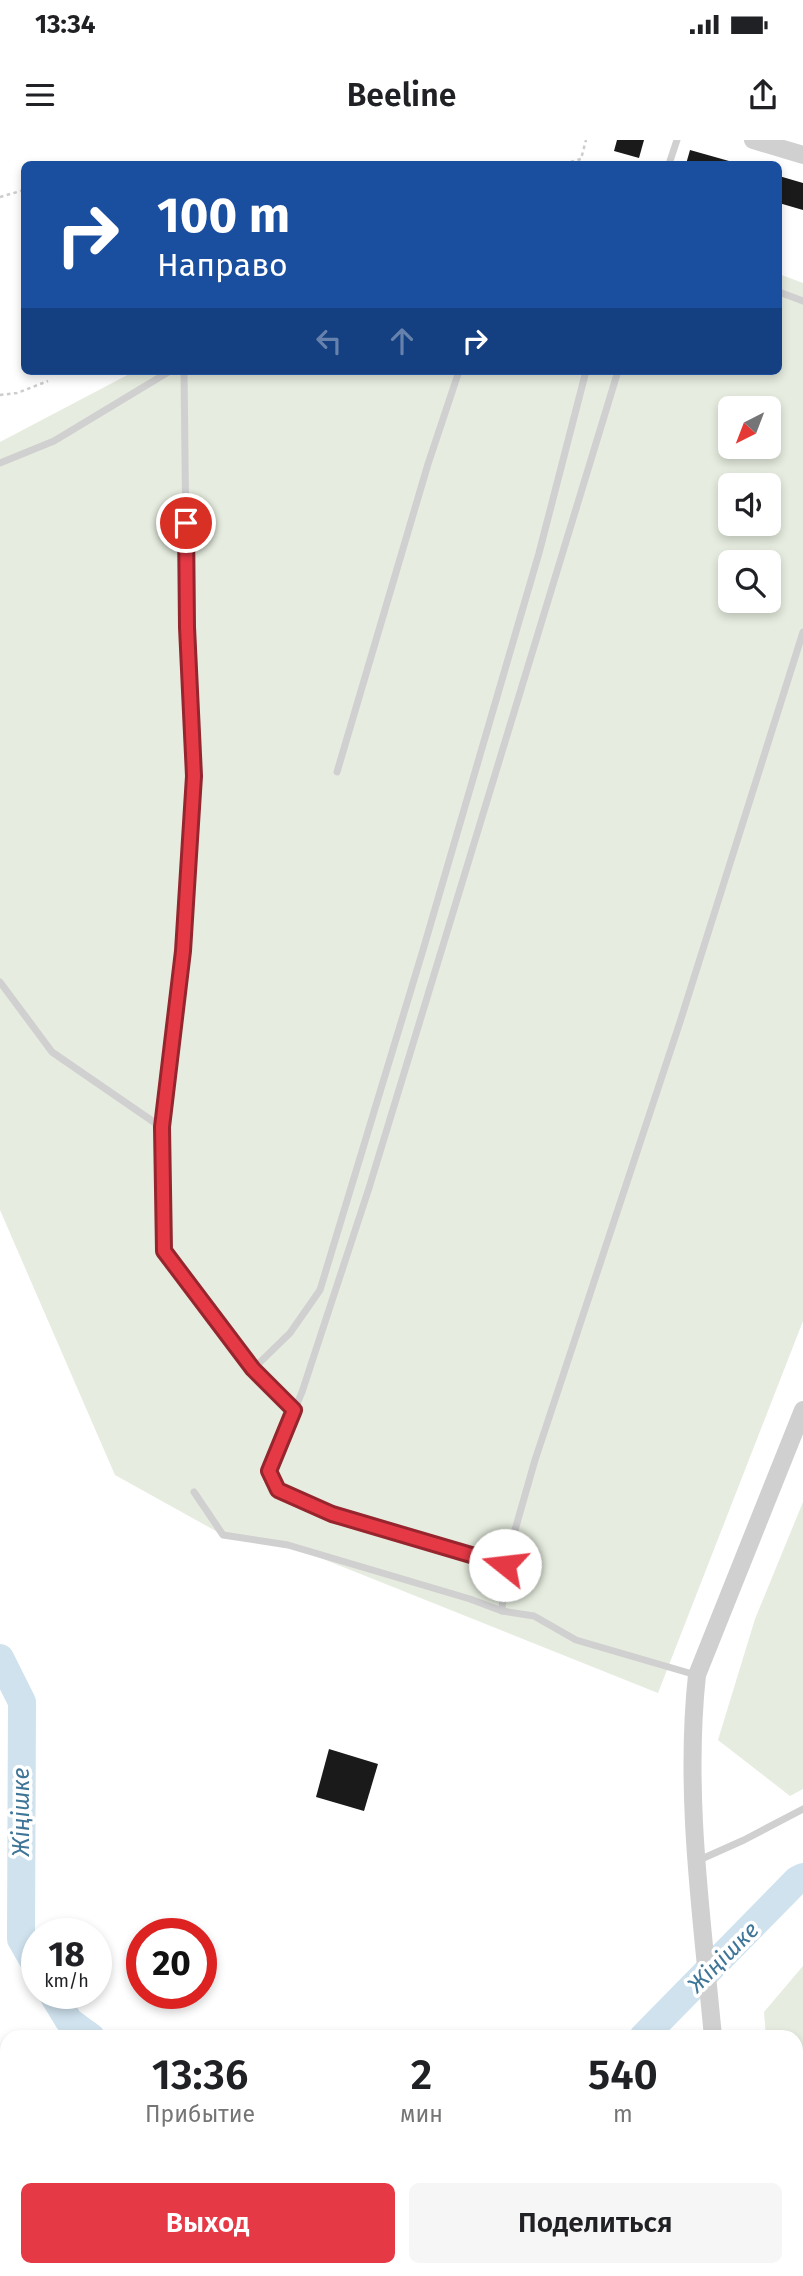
<!DOCTYPE html>
<html lang="ru">
<head>
<meta charset="utf-8">
<style>
	body { margin:0; font-family:"Fira Sans",sans-serif; background:#f6f6f6; color:#202124; height:100vh; display:flex; flex-direction:column; font-size:26px; white-space:nowrap }
	* { box-sizing:border-box; margin:0 }
	p { font-size:23px; color:#757577 }
	.icon { flex:none; width:38px; height:38px; fill:none; stroke:currentColor; stroke-width:2; stroke-linecap:round; stroke-linejoin:round }
	.map { position:relative; flex:1; overflow:hidden }
	.side { position:absolute; left:0px; top:1890px; width:803px; height:247px; display:flex; flex-direction:column; background:#fff; border-radius:21px 21px 0 0; box-shadow:0 4px 10px #0003 }
	.side>* { flex:none }
	.top-card { position:absolute; left:21px; top:21px; width:761px; height:214px; border-radius:10px; box-shadow:0 4px 10px #0003; background:#1a4fa0; color:#fff; overflow:hidden }
	.needle { width:46px; rotate:222deg }
	.buttons { position:absolute; left:718px; top:256px; display:grid; gap:14px }
	.buttons a { display:grid; place-items:center; width:63px; height:63px; border-radius:10px; background:#fff; box-shadow:0 4px 10px #0003; font-size:35px }
	.speed { position:absolute; left:21px; top:1778px; display:flex; gap:14px; font-size:35px; font-weight:700; text-align:center }
	.speed>* { display:grid; place-content:center; width:91px; height:91px; border-radius:50%; background:#fff; box-shadow:0 4px 10px #0003; line-height:1 }
	.speed small { font-size:18px; font-weight:400 }
	.speed .limit { border:10px solid #d22; background:#fff; color:#111 }
	.pin { position:absolute; display:grid; place-items:center; width:60px; height:60px; color:#fff; margin:-30px; border:4px solid #fff; border-radius:50%; box-shadow:0 2px 7px #0007 }
	.me { position:absolute; width:77px; margin:-38px; rotate:286deg; stroke-linejoin:round; filter:drop-shadow(0 0 5px #0008) }
	.turn { display:flex; align-items:center; gap:24px; height:147px; padding:0 21px; font-size:32px }
	.turn .icon { width:91px; height:91px; stroke-width:2.5 }
	.turn b { display:block; font-size:49px; line-height:60px }
	.lanes { display:flex; align-items:center; height:66px; padding:0 21px; background:#0003; justify-content:center; gap:35px; direction:ltr }
	.lanes .off { opacity:.35 }
	.eta { display:flex; justify-content:space-evenly; align-items:center; height:119px; text-align:center }
	.eta b { font-size:42px; font-weight:600; line-height:49px }
	.action { display:flex; gap:14px; margin-top:auto; padding:14px 21px }
	.action a { flex:1; height:80px; border-radius:10px; background:#e63946; color:#fff; font-size:28px; font-weight:600; line-height:80px; text-align:center }
	.action a+a { background:#f6f6f6; color:#202124 }
	.status { display:flex; justify-content:space-between; align-items:center; height:49px; padding:0 35px; background:#fff; direction:ltr }
	.status svg { height:19px; fill:currentColor }
	header { display:flex; justify-content:space-between; align-items:center; height:91px; padding:0 21px; background:#fff; font-size:32px; font-weight:600 }
	.map>svg:first-child { display:block }
	.green { fill:#e6ecdf; fill-rule:evenodd }
	.lines { fill:none; stroke-linecap:round; stroke-linejoin:round }
	.river { stroke:#cfe2ee; stroke-width:28 }
	.building { fill:#1a1a1a }
	.path { stroke:#cdcdcd; stroke-width:2.5; stroke-dasharray:3.5 3.5; stroke-linecap:butt }
	.service { stroke:#d0d0d0; stroke-width:7 }
	.tertiary { stroke:#d0d0d0; stroke-width:18 }
	.route-casing { stroke:#96252e; stroke-width:18 }
	.route { stroke:#e63946; stroke-width:12 }
	.labels { text-anchor:middle; stroke-width:7; stroke-linejoin:round; paint-order:stroke }
	.water-label { font-size:23px; font-style:italic; fill:#3f7597; stroke:#fff }
</style>
</head>
<body>
<div class="status"><b>13:34</b><svg viewBox="0 0 49 12"><path d="M0 12V9h3v3zM5 12V6h3v6zM10 12V3h3v9zM15 12V0h3v12zM26 1h20v11H26zM47 4h2v5h-2z"/></svg></div>
<header><svg class="icon" aria-label="menu" viewBox="0 0 24 24"><path d="M4 6h16M4 12h16M4 18h16"/></svg>Beeline<svg class="icon" aria-label="share" viewBox="0 0 24 24"><path d="M12 15V3M7 8l5-5 5 5M5 13v7h14v-7"/></svg></header>
<div class="map">
<svg width="803" height="2136" viewBox="0 0 803 2136">
	<rect width="100%" height="100%" fill="#fff"/>
	<g class="green">
		<path d="M779,134L803,143V1181L658,1553L288,1405L223,1395L115,1335L0,1070V302L135,231H779ZM730,268H768V306H730ZM730,345H768V383H730ZM730,422H768V460H730Z"/>
		<path d="M803,1362V1649L790,1656L718,1600L755,1479Z"/>
		<path d="M803,1826V2136H790V2130H796V1897H766L764,1872Z"/>
	</g>
	<g class="lines">
		<g class="river">
			<path d="M0,1518L22,1562L21,1799L37,1827"/>
			<path d="M52,1853L69,1881L91,1897"/>
			<path d="M643,1897L797,1740L803,1737"/>
		</g>
	</g>
	<g class="building">
		<path d="M617,0H644L639,18L614,11Z"/>
		<path d="M690,10L729,21L728,24H686Z"/>
		<path d="M779,36L803,43V70L779,63Z"/>
		<path d="M329,1609L378,1624L364,1671L316,1657Z"/>
	</g>
	<g class="lines">
		<g class="path">
			<path d="M564,24L581,19L586,0"/>
			<path d="M0,57L24,50"/>
			<path d="M0,255L17,253L48,241"/>
			<path d="M498,2130L512,2136"/>
			<path d="M548,2136L555,2133L561,2136"/>
			<path d="M630,2136V2130"/>
		</g>
		<g class="service">
			<path d="M669,24L677,0"/>
			<path d="M779,152L803,161"/>
			<path d="M184,231L187,487L194,636L183,811L161,987L164,1111L253,1229L290,1193L320,1150L423,810L539,413L586,231"/>
			<path d="M0,323L54,301L170,231"/>
			<path d="M337,632L428,324L459,231"/>
			<path d="M0,842L52,912L161,987"/>
			<path d="M253,1229L294,1270"/>
			<path d="M194,1352L223,1395L288,1405L470,1459L502,1471L534,1476L576,1500L696,1535"/>
			<path d="M505,1425L535,1320L680,882L803,492"/>
			<path d="M502,1471L505,1425L332,1374L278,1350L269,1331L302,1252L369,1048L618,231"/>
			<path d="M697,1721L744,1700L803,1669"/>
			<path d="M803,2014L798,2027L802,2065L803,2064"/>
		</g>
		<g class="tertiary">
			<path d="M753,0L803,15"/>
			<path d="M713,1897C702,1777 684,1655 697,1535L803,1270"/>
			<path d="M737,2130L738,2136"/>
		</g>
	</g>
	<g class="lines">
		<g class="route-casing">
			<path id="route" d="M186,383L187,487L194,636L183,811L162,987L164,1111L253,1229L294,1270L269,1331L278,1350L332,1374L505,1425"/>
		</g>
		<use href="#route" class="route"/>
	</g>
	<g class="labels">
		<g class="water-label">
			<text transform="translate(21 1672) rotate(-90)" y="8">Жіңішке</text>
			<text transform="translate(723 1817) rotate(-45)" y="8">Жіңішке</text>
		</g>
	</g>
</svg>
<div class="buttons">
<a><svg class="needle" viewBox="-14 -14 28 28"><path d="M0-13l5 13h-10z" fill="#e53935"/><path d="M0 13l5-13h-10z" fill="#757577"/></svg></a>
<a><svg class="icon" aria-label="sound" viewBox="0 0 24 24"><path d="M4 9h4l5-4v14l-5-4H4zM17 9q2 3 0 6"/></svg></a>
<a><svg class="icon" aria-label="search" viewBox="0 0 24 24"><circle cx="10" cy="10" r="6"/><path d="M15 15l6 6"/></svg></a>
</div>
<div class="speed"><div>18<small>km/h</small></div><div class="limit">20</div></div>
<div class="pin" style="left:186px;top:383px;background:#d93025"><svg class="icon" aria-label="arrive" viewBox="0 0 24 24"><path d="M6 21V4h12l-3 4 3 4H6"/></svg></div>
<svg class="me" style="left:505px;top:1425px" viewBox="-20 -20 40 40"><circle r="19" fill="#fff"/><path d="M0-13L10 11 0 6-10 11z" fill="#e63946"/></svg>
<div class="top-card">
<div class="turn"><svg class="icon" aria-label="right" viewBox="0 0 24 24"><path d="M7 20v-9h11M14 6l5 5-5 5"/></svg><div><b>100 m</b>Направо</div></div>
<div class="lanes"><svg class="icon off" aria-label="left" viewBox="0 0 24 24"><path d="M17 20v-9H6M10 6l-5 5 5 5"/></svg><svg class="icon off" aria-label="ahead" viewBox="0 0 24 24"><path d="M12 20V5M6 11l6-6 6 6"/></svg><svg class="icon" aria-label="right" viewBox="0 0 24 24"><path d="M7 20v-9h11M14 6l5 5-5 5"/></svg></div>
</div>
<section class="side">
<div class="eta">
<div><b>13:36</b><p>Прибытие</p></div>
<div><b>2</b><p>мин</p></div>
<div><b>540</b><p>m</p></div>
</div>
<div class="action"><a>Выход</a><a>Поделиться</a></div>
</section>
</div>
</body>
</html>
